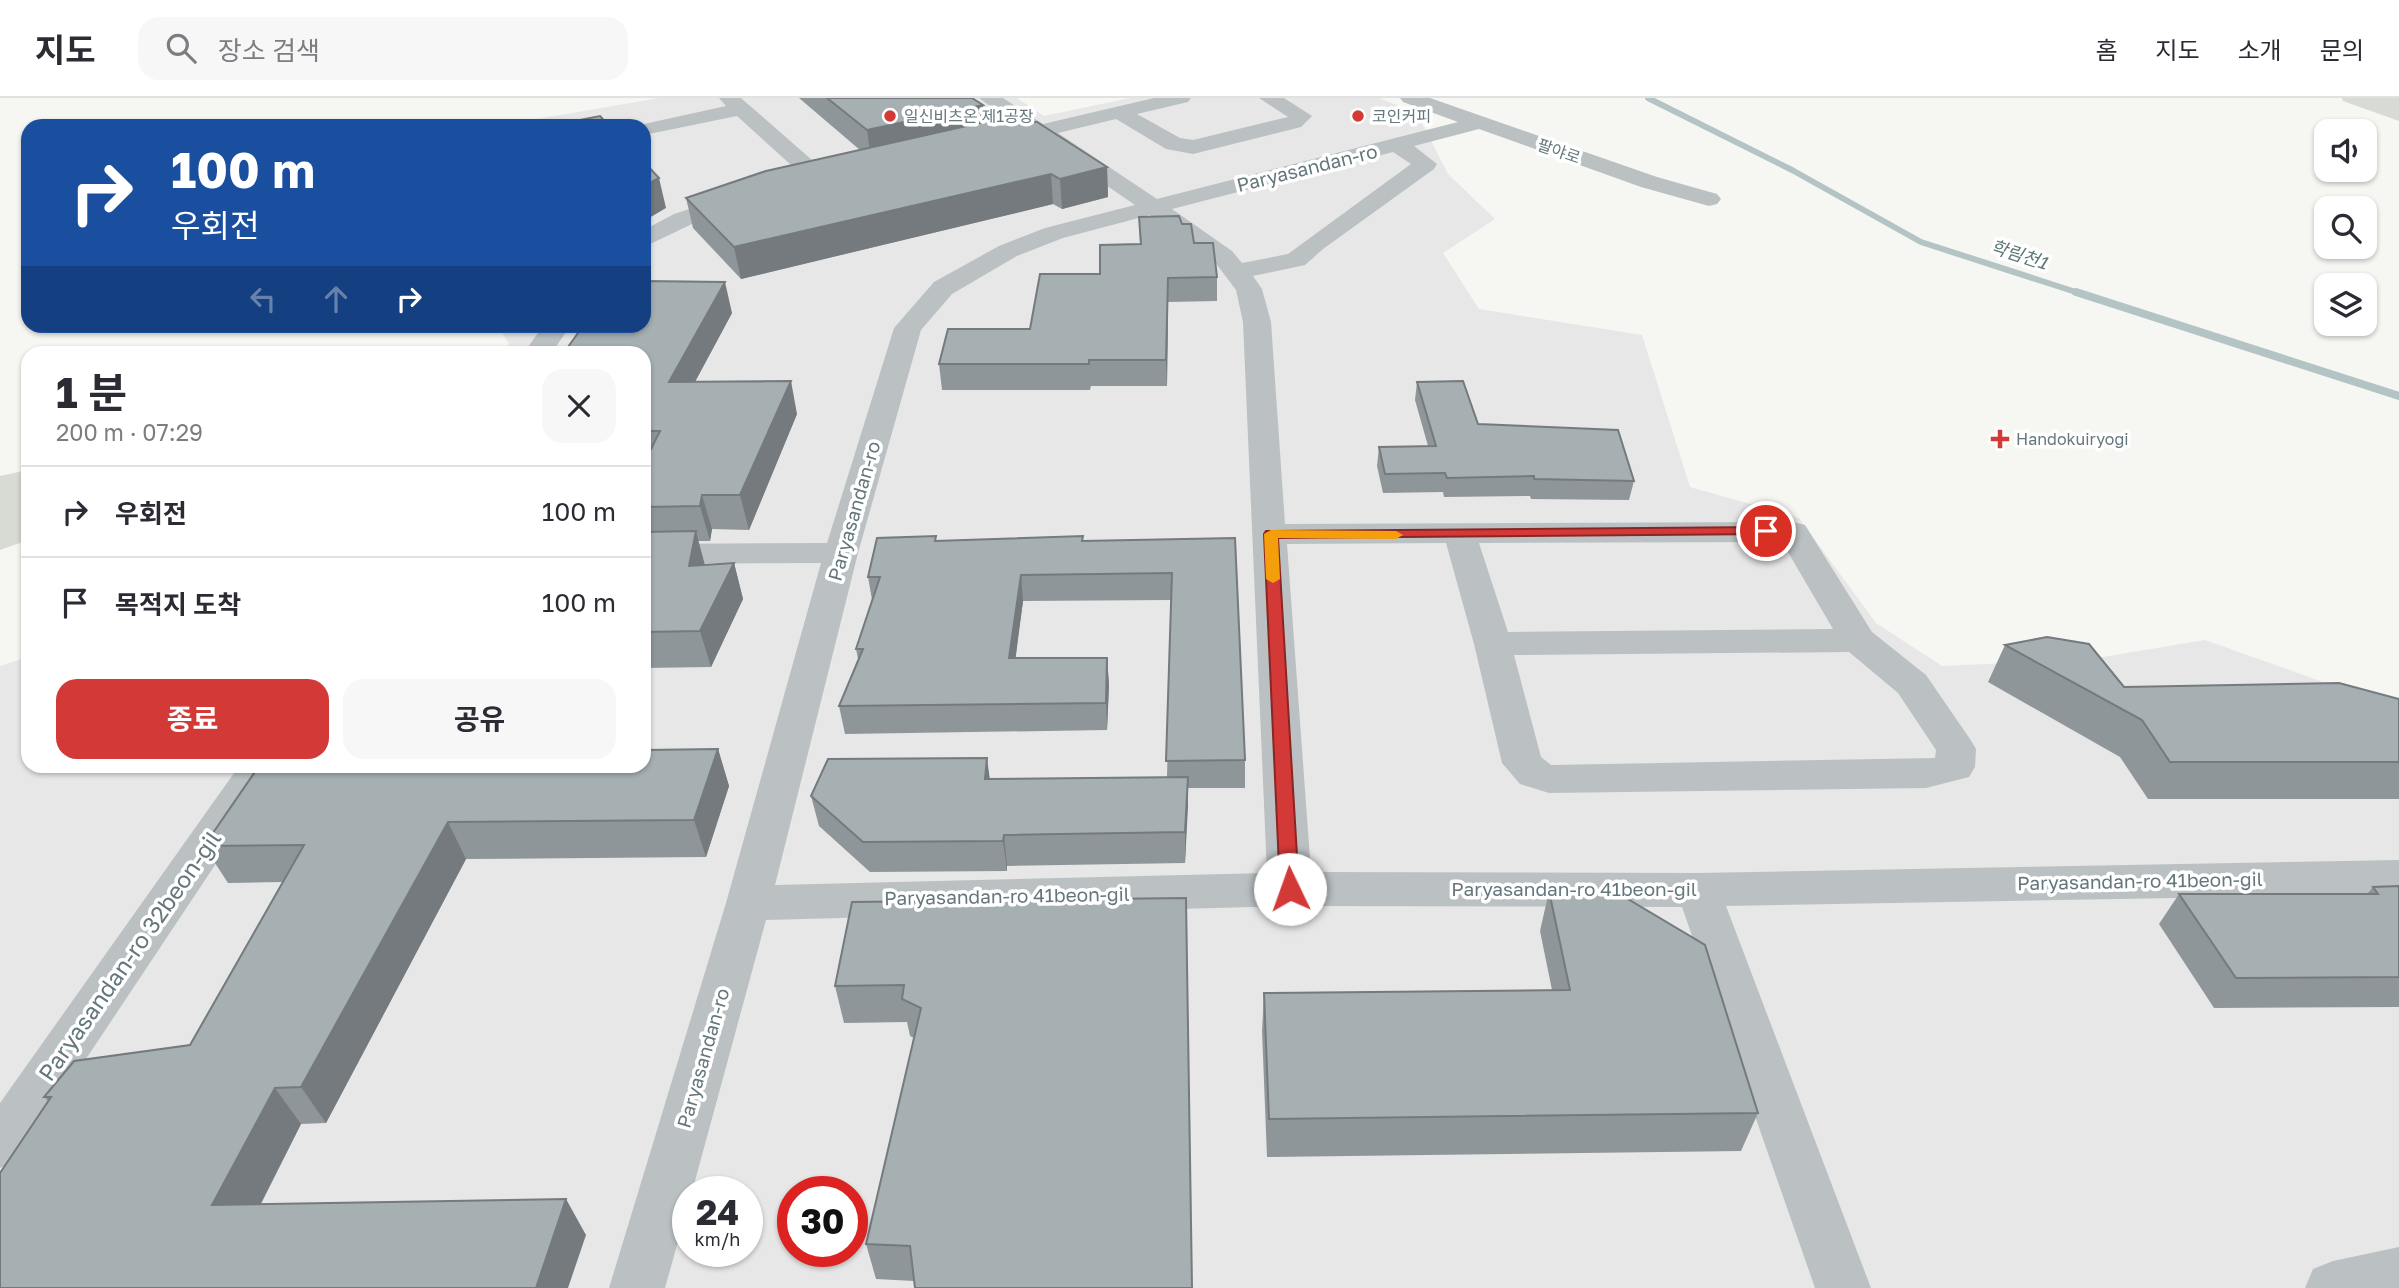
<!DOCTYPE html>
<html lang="ko">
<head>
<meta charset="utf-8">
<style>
	body { margin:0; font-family:"Golos Text","Noto Sans KR",sans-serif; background:#f7f7f7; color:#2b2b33; height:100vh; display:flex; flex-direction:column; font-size:26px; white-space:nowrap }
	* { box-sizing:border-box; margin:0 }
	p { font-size:23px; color:#7c7c81 }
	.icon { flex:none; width:38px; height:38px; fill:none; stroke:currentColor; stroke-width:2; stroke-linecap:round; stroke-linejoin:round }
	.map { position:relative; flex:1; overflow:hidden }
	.sheet { position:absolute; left:21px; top:248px; width:630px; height:427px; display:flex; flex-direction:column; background:#fff; border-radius:21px; box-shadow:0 2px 5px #0004 }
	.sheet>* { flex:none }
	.top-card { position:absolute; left:21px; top:21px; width:630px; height:214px; border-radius:21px; box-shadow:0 2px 5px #0004; background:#1a4fa0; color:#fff; overflow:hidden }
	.tools { position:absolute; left:2314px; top:21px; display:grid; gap:14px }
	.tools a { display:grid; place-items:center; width:63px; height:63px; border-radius:14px; background:#fff; box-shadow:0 2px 5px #0004; font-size:35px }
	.speed { position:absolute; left:672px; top:1078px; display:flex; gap:14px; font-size:35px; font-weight:700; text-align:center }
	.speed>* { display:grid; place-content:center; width:91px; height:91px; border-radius:50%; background:#fff; box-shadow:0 2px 5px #0004; line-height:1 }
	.speed small { font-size:18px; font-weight:400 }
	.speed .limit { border:10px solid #d22; background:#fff; color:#111 }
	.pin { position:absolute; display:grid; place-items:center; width:60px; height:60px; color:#fff; margin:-30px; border:4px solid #fff; border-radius:50%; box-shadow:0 2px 7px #0007 }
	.me { position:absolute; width:77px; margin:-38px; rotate:357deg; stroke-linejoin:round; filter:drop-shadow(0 0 5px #0008) }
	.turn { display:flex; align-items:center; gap:24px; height:147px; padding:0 35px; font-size:32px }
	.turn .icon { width:91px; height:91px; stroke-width:2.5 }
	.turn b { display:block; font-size:49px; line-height:60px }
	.lanes { display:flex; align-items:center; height:66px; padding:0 35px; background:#0003; justify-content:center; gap:35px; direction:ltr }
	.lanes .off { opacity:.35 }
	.round { display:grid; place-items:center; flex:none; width:74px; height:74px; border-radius:21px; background:#f7f7f7 }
	.headline { display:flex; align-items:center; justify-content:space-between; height:119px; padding:0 35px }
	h1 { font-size:42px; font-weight:700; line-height:52px }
	.cta { display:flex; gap:14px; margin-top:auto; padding:14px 35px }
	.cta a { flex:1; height:80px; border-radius:21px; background:#d33a37; color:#fff; font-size:28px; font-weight:700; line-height:80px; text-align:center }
	.cta a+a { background:#f7f7f7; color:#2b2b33 }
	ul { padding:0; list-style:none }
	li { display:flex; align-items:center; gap:21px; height:91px; padding:0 35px; border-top:2px solid #e1e1e2 }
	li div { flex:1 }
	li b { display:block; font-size:26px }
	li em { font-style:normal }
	header { display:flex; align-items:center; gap:42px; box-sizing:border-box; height:98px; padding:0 35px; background:#fff; border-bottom:2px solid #e1e1e2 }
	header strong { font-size:33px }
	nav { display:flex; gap:38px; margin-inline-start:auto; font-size:24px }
	.search { width:490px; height:63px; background:#f7f7f7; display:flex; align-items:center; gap:18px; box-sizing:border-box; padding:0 24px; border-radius:21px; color:#7c7c81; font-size:26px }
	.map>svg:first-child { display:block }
	.built { fill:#e7e7e7; fill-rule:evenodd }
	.green { fill:#d7dbd3 }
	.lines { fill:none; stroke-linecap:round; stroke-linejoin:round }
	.stream-far1 { stroke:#b4c3c4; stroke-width:6 }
	.stream { stroke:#b4c3c4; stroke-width:8 }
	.minor { fill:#bbc1c3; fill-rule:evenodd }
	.wall { fill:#8f9699 }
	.shaded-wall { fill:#747a7d }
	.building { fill:#a6afb2; stroke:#747a7d; stroke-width:2 }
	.route { fill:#d33a37; stroke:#892624; stroke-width:2 }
	.slow { fill:#f59e0b }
	.poi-dot { fill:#d33a37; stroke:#fff; stroke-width:2.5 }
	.labels { text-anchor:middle; stroke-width:7; stroke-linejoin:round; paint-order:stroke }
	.far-poi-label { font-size:16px; fill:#64777c; stroke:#fff; text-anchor:start }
	.far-street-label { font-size:16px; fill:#64777c; stroke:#fff }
	.far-water-label { font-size:18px; font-style:italic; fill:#5e7677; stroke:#fff }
	.street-label { font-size:19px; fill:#64777c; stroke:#fff }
	.near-street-label { font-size:23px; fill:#64777c; stroke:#fff }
</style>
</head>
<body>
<header>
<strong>지도</strong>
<div class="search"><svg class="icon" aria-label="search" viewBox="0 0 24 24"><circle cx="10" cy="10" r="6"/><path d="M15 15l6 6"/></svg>장소 검색</div>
<nav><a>홈</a><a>지도</a><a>소개</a><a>문의</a></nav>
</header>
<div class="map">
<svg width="2399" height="1190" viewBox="0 0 2399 1190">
	<rect width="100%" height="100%" fill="#f6f6f3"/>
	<path class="built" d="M659,0H1017L1044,18L1130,0H1379L1417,15L1448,76L1495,121L1443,155L1479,211L1642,237L1690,389L1799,420L1876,525L1942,568L2091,561L2205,542L2399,611V1190H0V568L28,559V668H644V256L502,255L509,246L498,228H644V28H497ZM688,1094H747V1153H688ZM793,1094H852V1153H793Z"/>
	<g class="green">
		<path d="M2342,0H2399V23L2343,3Z"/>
		<path d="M28,372V442L0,452V378Z"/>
	</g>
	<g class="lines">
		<path class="stream-far1" d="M1648,0L1792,72L1921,144L2082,196"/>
		<path class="stream" d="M2076,194L2399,298"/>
		<g class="minor">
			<path d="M719,0H741L828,76L831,81L828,86H812L737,18L644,37V28H635L726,8Z"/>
			<path d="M979,0H1003L1043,26L1154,0H1191L1188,4L1137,16L1180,40L1193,42L1288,19L1259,0H1284L1312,18L1301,29L1193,56L1166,51L1116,21L1058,35L1157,101L1458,24L1403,4L1400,0H1430L1657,79L1717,96L1721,101L1717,106L1709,108L1641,89L1479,31L1414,48L1437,66L1434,71L1323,151L1305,167L1253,178L1262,191L1271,224L1285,426L1793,424L1805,427L1872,534L1926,577L1970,641L1976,651L1975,669L1969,679L1926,690L1549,695L1520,686L1502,665L1474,546L1446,445L1287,446L1311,774L1698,775L2399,762V796L1726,808L1871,1190H1815L1682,809L1290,808L766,822L692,1094H688V1108L665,1190H609L726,805L821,465L644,466V446L827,445L894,230L934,184L999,148L1045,130L1135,107L1037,40L1026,42L1018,41L1015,36L1022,31ZM1393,54L1411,66L1288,156L1242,165L1232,153L1172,111ZM1150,117L1214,163L1236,192L1243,224L1267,775L775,787L858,455L921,232L952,196L1017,158L1063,140ZM1782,444L1833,531L1508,534L1479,445ZM1849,554L1898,595L1936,652L1935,660L1551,667L1541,659L1514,557Z"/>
			<path d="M739,95L747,97L751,102L747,107L692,126L644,149V132L674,116Z"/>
			<path d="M543,228H570L551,256H523Z"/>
			<path d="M239,668H281L18,1063L0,1070V1005Z"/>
			<path d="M2399,1149V1190H2305L2313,1171L2333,1163Z"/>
		</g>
	</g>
	<g class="wall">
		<path d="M799,0H972L983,7L984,24L1005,23L1107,69L1108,99L1062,111L1053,106L741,181L693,130L686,100L860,52Z"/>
		<path d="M1139,119L1182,126L1194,145L1217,179V203L1168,204L1167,288H1091L1090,292H942L939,266L1030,231L1140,146Z"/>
		<path d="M732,215L695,284L797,316L749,432L712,431L710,443H698L705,467L734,465L743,501L711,569L644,570V256Z"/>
		<path d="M1417,284L1478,326L1634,383L1629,402L1531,401L1530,398L1444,399L1443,394L1383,395L1377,368L1379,349L1428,348L1415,302Z"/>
		<path d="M936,438V443L1083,438V443L1235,440L1245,662V690H1188L1185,765L1007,768V773L870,774L819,728L811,698L990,681L1167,679L1171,502L1023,503L1015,560H1107L1109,587L1107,632L845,636L839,608L858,561L856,551L872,502L868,479Z"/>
		<path d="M2005,547L2124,589L2399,601V701H2148L2120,659L1988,584Z"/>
		<path d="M718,651L729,688L706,759L466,761L326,1025L301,1026L261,1106L586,1137L0,1190L48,1003L44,999L190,947L283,784L228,785L204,748L644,668Z"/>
		<path d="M2399,788V909L2214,910L2159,826L2179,796H2367L2373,789Z"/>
		<path d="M1549,793L1758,1015L1741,1053L1267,1059L1262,933L1264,895L1552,892L1540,833Z"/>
		<path d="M1186,800L914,1183L876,1181L866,1146L914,940L910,938L907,924L844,925L835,888Z"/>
	</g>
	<g class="shaded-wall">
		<path d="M983,7L985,35L871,61L867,32Z"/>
		<path d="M1107,69L1108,99L1062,111L1060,81Z"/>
		<path d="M1051,76L1053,106L741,181L734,149Z"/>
		<path d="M659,80L666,110L644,123V88Z"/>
		<path d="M1168,180V204L1167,288L1166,262Z"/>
		<path d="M725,184L732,215L677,317L669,284Z"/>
		<path d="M791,283L797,316L749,432L740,397Z"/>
		<path d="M702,397L712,431L710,443L700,408Z"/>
		<path d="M696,433L705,468H689Z"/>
		<path d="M734,465L743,501L711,569L700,533Z"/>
		<path d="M1021,477L1023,503L1012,588L1009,560Z"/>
		<path d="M1107,560L1109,587L1107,632L1106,605Z"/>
		<path d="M718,651L729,688L706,759L694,722Z"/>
		<path d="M987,660L991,690L985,681Z"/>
		<path d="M1188,679V709L1185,765V734Z"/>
		<path d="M448,724L466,761L326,1025L301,989Z"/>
		<path d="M1004,737L1007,768V773L1003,743Z"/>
		<path d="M275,990L301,1026L242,1142L212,1107Z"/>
		<path d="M566,1101L586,1137L568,1190H536Z"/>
	</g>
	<g class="building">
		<path d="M827,0H972L983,7L867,32Z"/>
		<path d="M600,18L609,28H549Z"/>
		<path d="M1002,20L1005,23L1037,24L1107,69L1060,81L1051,76L734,149L686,100L766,73Z"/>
		<path d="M644,64L659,80L644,88Z"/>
		<path d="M1179,118L1182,126H1191L1194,145H1213L1217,179L1168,180L1166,262H1089V266H939L948,231H1030L1040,176H1100V147L1141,146L1139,119Z"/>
		<path d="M644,183L725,184L669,284L791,283L740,397H702L700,408L644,409V365L660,333H644V256H563L583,228H644Z"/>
		<path d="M1463,283L1478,326L1618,332L1634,383L1534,381V378L1447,380L1445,375L1385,376L1379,349L1436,348L1417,284Z"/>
		<path d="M696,433L689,468L734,465L700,533L644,534V434Z"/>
		<path d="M936,438L935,443L1083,438L1082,443L1235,440L1245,662L1166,663L1172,475L1021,477L1009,560H1107L1106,605L839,608L863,551H856L880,479H868L877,440Z"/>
		<path d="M2047,539L2089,546L2124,589L2339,585L2399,601V664H2170L2142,622L2005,547Z"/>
		<path d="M718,651L694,722L448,724L301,989L275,990L212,1107L566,1101L536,1190H0V1075L51,999H44L74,963L190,947L304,747L204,748L259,668H644V652Z"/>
		<path d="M987,660L985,681L1188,679L1185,734L1004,737L1003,743L863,744L811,698L828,661Z"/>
		<path d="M2399,788V879L2236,880L2179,796H2378L2373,789Z"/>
		<path d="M1549,793L1616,794L1705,847L1758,1015L1269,1021L1264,895L1570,892Z"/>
		<path d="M1186,800L1192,1190H915L910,1148L866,1146L921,910L902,901L904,887L835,888L852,804Z"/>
	</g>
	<path class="route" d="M1766,429L1773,433L1770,436L1278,440L1299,791L1296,796H1283L1280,791L1264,436L1266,433Z"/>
	<path class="slow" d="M1271,432L1396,433L1403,437L1396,441L1278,440L1280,481L1273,485L1266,481L1264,436Z"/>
	<g class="poi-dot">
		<circle cx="890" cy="18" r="7"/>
		<circle cx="1358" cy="18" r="7"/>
		<path d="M1996.5 330.5h7v7h7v7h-7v7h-7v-7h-7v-7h7z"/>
	</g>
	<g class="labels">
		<g class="far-poi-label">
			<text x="904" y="24">일신비츠온 제1공장</text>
			<text x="1372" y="24">코인커피</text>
			<text x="2016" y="347">Handokuiryogi</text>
		</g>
		<g class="far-street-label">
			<text transform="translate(1559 53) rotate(19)" y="6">팔야로</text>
		</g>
		<g class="far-water-label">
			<text transform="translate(2019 157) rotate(18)" y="6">학림천1</text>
		</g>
		<g class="street-label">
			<text transform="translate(1307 70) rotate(-14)" y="7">Paryasandan-ro</text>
			<text transform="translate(854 413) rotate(-74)" y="7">Paryasandan-ro</text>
			<text transform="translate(2140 783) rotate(-1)" y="7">Paryasandan-ro 41beon-gil</text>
			<text x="1574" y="798">Paryasandan-ro 41beon-gil</text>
			<text transform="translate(1007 798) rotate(-1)" y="7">Paryasandan-ro 41beon-gil</text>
			<text transform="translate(703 960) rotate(-74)" y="7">Paryasandan-ro</text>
		</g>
		<g class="near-street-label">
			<text transform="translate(130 858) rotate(-55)" y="8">Paryasandan-ro 32beon-gil</text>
		</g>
	</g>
</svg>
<div class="tools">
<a><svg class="icon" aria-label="sound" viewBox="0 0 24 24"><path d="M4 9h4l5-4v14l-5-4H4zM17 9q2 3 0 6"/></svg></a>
<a><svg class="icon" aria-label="search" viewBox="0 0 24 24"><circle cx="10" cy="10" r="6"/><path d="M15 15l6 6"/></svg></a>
<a><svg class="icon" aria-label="layers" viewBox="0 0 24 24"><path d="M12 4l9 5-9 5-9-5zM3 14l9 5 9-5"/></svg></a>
</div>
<div class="speed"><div>24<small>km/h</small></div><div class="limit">30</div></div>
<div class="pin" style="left:1766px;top:433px;background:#d93025"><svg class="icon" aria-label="arrive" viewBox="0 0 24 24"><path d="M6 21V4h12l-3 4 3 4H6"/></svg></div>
<svg class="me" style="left:1290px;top:791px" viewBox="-20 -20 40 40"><circle r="19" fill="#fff"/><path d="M0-13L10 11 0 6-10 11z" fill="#d33a37"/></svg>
<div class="top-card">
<div class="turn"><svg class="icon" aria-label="right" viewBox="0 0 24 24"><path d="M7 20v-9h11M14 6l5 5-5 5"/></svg><div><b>100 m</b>우회전</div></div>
<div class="lanes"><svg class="icon off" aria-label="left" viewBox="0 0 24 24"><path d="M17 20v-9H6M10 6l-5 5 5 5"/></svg><svg class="icon off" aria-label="ahead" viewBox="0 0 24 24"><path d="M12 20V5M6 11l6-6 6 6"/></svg><svg class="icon" aria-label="right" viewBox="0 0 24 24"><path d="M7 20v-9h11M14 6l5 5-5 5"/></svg></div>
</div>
<section class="sheet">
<div class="headline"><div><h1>1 분</h1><p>200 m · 07:29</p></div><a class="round"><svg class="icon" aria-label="close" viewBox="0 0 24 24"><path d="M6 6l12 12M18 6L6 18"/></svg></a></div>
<ul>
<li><svg class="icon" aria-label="right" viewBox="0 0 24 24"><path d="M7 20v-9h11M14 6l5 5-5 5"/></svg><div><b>우회전</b></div><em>100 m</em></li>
<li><svg class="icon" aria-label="arrive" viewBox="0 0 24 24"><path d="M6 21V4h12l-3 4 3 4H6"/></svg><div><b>목적지 도착</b></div><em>100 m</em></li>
</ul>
<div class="cta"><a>종료</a><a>공유</a></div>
</section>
</div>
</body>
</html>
